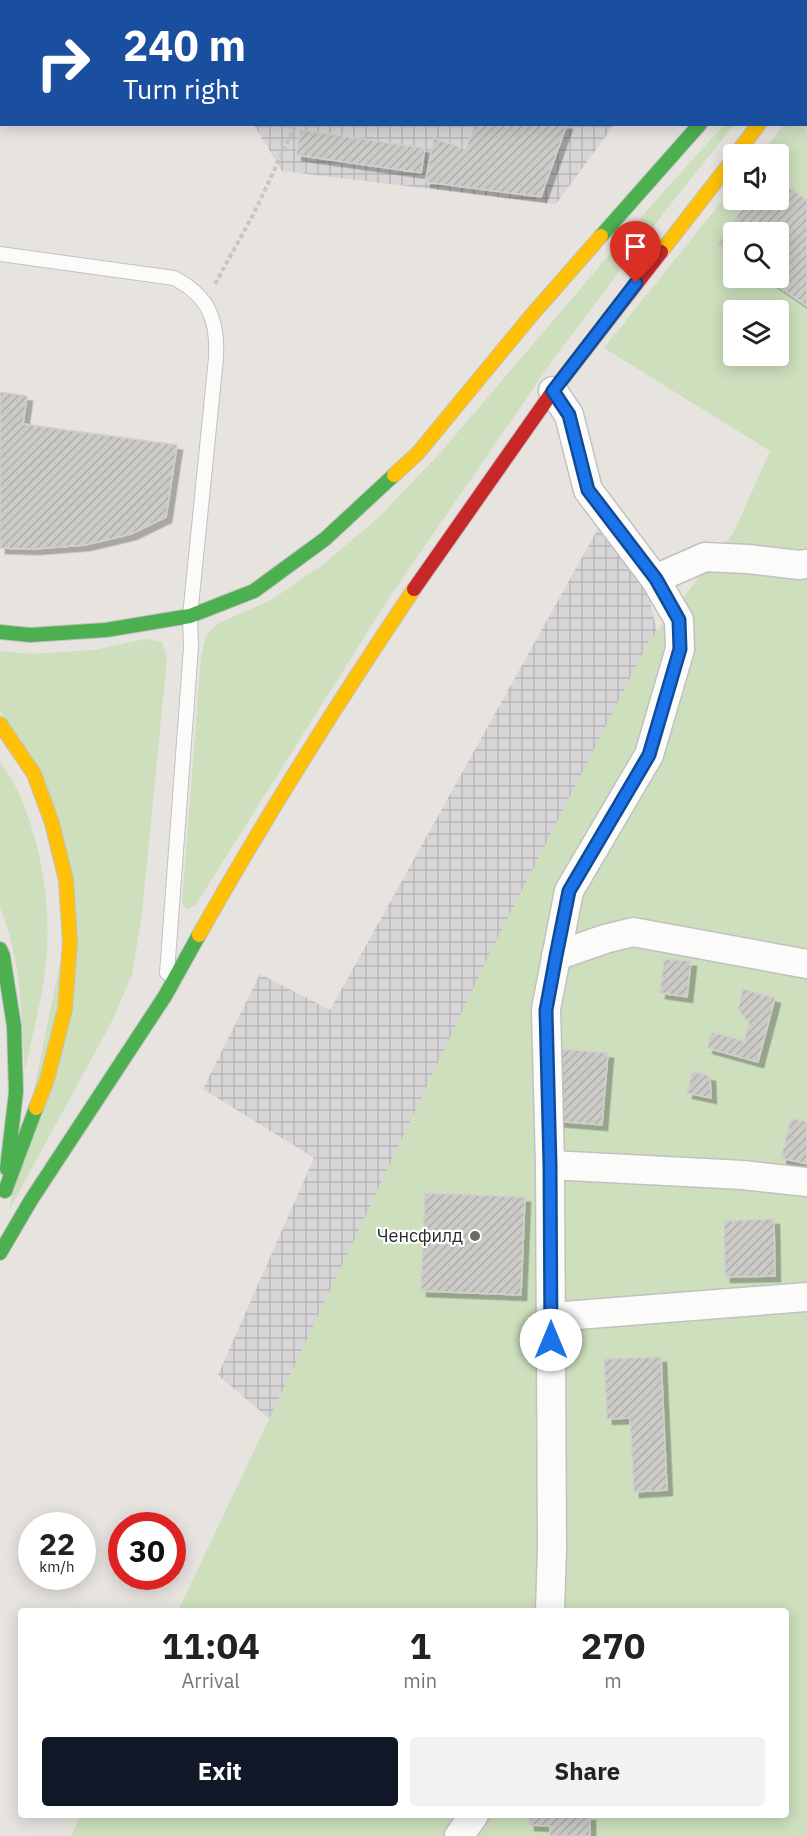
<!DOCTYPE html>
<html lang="en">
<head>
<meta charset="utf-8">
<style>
	body { margin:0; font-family:"IBM Plex Sans",sans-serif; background:#f2f2f2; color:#222; height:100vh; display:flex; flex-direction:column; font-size:22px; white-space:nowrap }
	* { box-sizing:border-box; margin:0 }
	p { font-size:20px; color:#767676 }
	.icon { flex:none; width:33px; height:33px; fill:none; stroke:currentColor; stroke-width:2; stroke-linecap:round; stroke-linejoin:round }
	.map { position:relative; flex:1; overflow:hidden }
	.sheet { position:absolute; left:18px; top:1608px; width:771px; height:210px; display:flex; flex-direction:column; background:#fff; border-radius:6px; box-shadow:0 3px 15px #0003 }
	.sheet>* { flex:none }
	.guide { position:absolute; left:0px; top:0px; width:807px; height:126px; box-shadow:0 3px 15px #0003; background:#1a4fa0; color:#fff; overflow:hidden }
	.tools { position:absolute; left:723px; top:144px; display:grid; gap:12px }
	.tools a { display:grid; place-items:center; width:66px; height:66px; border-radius:6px; background:#fff; box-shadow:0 3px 15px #0003; font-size:30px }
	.speed { position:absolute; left:18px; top:1512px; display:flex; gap:12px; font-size:30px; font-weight:700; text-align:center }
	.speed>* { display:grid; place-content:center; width:78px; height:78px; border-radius:50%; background:#fff; box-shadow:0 3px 15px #0003; line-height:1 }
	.speed small { font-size:15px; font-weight:400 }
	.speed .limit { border:9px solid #d22; background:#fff; color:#111 }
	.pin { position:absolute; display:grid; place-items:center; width:51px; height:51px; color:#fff; margin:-62px -26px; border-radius:50% 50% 50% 0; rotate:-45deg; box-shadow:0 0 6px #0007 }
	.pin .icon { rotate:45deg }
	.me { position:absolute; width:66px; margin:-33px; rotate:0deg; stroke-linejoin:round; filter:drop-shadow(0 0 4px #0008) }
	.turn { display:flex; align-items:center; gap:21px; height:126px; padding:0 24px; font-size:27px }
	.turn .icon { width:78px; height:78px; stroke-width:2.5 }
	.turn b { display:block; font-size:42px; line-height:51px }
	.eta { display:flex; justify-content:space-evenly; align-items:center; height:102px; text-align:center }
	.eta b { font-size:36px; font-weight:700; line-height:42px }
	.action { display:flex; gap:12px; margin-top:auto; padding:12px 24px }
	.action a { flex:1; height:69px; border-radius:6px; background:#111827; color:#fff; font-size:24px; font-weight:700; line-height:69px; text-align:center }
	.action a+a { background:#f2f2f2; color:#222 }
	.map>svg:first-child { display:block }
	.industrial { fill:url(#industrial-grid) }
	.grass { fill:#cddfbd; fill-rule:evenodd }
	.building { fill:url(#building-hatch); stroke:#d2d0cc; stroke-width:1.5; filter:url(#shadow) }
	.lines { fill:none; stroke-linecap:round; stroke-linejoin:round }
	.lane-casing { stroke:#c2c1c1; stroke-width:16 }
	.street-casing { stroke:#c2c1c1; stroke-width:31 }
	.fast-casing { stroke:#c2c1c1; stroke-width:16 }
	.slow-casing { stroke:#c2c1c1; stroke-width:16 }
	.jam-casing { stroke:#c2c1c1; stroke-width:16 }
	.path { stroke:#c6c6c5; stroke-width:4; stroke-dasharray:4.5 3; stroke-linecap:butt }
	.lane { stroke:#fbfbfa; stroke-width:14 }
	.street { stroke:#fbfbfa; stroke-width:28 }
	.fast { stroke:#4caf50; stroke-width:14 }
	.slow { stroke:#ffc107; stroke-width:14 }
	.jam { stroke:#c62828; stroke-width:14 }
	.route-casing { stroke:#114b97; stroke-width:15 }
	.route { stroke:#1a73e8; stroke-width:10 }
	.poi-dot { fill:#6c6b6a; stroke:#fff; stroke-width:2 }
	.labels { text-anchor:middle; stroke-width:4.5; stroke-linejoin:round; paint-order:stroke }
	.poi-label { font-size:18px; fill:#2a2a2a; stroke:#fff; text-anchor:end }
</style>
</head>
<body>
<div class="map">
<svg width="807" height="1836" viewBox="0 0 807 1836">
	<defs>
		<pattern id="industrial-grid" width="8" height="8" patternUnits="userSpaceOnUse" patternTransform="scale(1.5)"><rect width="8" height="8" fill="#d8d5d7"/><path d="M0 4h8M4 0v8" fill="none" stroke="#bab7b9"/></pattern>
		<pattern id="building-hatch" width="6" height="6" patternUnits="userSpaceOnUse" patternTransform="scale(1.5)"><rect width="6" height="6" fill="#cccac7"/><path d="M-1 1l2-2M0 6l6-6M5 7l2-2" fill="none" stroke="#afaeab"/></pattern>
		<filter id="shadow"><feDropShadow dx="5.5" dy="5.5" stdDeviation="0" flood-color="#0004"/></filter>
	</defs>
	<rect width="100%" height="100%" fill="#e7e4e0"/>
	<g class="industrial">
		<path d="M255,0H676L675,2H255Z"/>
		<path d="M254,125H614L556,204L282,171Z"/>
		<path d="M600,525L645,582L659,639L280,1428L218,1375L314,1158L203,1089L260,974L330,1010Z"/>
	</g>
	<g class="grass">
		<path d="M807,96V1836H71L81,1815H786V1611H178L489,955L648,643L734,532L770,451L604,348L733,187L734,200H778V154H760L784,125L806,124V98ZM734,232H778V278H734ZM734,310H778V356H734Z"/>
		<path d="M724,125H734L666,210L557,354L387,601L195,906L187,909L182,903L201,656L206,635L217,624L271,600L321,566L378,518L441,452L656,200Z"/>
		<path d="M146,639L162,642L167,658L142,914L132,975L111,1023L9,1210L74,896L0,710V651L32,654L93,650Z"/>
		<path d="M0,761C6,772 14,782 19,793C40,842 50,895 47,949C45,990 33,1031 25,1071C21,1017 22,958 0,908Z"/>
	</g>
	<g class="building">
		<path d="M520,0H612L611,2H519Z"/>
		<path d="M475,124H567L541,197L425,182L434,138L466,149Z"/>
		<path d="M300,130L425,148L421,173L296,155Z"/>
		<path d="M778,180L807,200V306L766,278H778V232H734V255L718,245L748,200H778Z"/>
		<path d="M0,392L27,396L23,424L177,445L166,517L131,534L85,545L33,549L0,548Z"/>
		<path d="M664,959L691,961L687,997L660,993Z"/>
		<path d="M743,989L775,998L758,1062L707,1048L712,1032L744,1041L749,1023L738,1010Z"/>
		<path d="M562,1049L608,1053L602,1125L555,1121Z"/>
		<path d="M693,1071L710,1076L711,1098L687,1093Z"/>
		<path d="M791,1118L807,1122V1164L781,1158Z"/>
		<path d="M425,1193L525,1197L521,1295L421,1291Z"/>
		<path d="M774,1219L775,1276L725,1277L724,1221Z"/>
		<path d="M661,1357L667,1490L634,1492L630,1418L607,1419L604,1359Z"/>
		<path d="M529,1815H590V1836H550V1826L529,1825Z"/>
	</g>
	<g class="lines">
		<g class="lane-casing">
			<g id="lane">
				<path d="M654,2L655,0"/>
				<path d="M0,254L174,278C209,296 218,320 216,358L190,616L191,647L167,973"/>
			</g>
		</g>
		<g class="street-casing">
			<g id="street">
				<path d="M655,579L705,557L748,559L799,565L807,564"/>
				<path d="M556,956L605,939L633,932L807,964"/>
				<path d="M550,1165L743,1175L807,1182"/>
				<path d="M551,1317L807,1297"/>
				<path d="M550,1611L552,1549L550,1165L546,1009L569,891L649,755L680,649L679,620L655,579L588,490L569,415L553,391"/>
				<path d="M459,1836L474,1815"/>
			</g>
		</g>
		<g class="fast-casing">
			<g id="fast">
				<path d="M806,10L807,9"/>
				<path d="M806,65L807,63"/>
				<path d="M601,236L700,124"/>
				<path d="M0,632L30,635L106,630L190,616L254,591L325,539L394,475"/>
				<path d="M0,949L3,956L14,1026L16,1092L7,1169"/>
				<path d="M5,1191L36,1108"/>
				<path d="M0,1253L31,1200L165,996L199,935"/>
			</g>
		</g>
		<g class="slow-casing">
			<g id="slow">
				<path d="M736,154L759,124"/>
				<path d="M661,252L734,158"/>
				<path d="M394,475L418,453L530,317L601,236"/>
				<path d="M0,724L34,774L52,823L66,880L70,942L65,1009L47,1080L36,1108"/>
				<path d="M199,935C266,816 338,702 414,589"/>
			</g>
		</g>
		<g class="jam-casing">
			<path id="jam" d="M414,589L553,391L661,252"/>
		</g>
		<path class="path" d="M215,284L254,213L296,124"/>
		<use href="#lane" class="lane"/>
		<use href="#street" class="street"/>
		<use href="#fast" class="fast"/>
		<use href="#slow" class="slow"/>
		<use href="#jam" class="jam"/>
	</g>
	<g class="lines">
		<g class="route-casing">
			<path id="route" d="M551,1340L550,1165L546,1010L556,956L569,891L649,755L680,649L679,620L656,579L588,490L569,415L553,391L636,283"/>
		</g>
		<use href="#route" class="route"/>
	</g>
	<circle class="poi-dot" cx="475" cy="1236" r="6"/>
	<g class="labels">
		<g class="poi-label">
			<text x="463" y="1242">Ченсфилд</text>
		</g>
	</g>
</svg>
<div class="tools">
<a><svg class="icon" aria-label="sound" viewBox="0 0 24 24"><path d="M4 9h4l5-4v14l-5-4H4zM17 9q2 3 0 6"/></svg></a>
<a><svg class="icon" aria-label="search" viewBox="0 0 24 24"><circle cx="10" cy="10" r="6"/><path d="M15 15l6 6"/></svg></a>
<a><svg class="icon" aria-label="layers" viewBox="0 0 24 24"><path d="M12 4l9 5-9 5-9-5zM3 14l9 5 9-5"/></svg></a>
</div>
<div class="speed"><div>22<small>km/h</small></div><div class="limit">30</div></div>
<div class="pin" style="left:636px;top:283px;background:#d93025"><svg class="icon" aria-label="arrive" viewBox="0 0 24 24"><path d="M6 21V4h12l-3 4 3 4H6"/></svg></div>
<svg class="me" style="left:551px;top:1340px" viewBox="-20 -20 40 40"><circle r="19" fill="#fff"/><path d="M0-13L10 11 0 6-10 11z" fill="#1a73e8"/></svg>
<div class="guide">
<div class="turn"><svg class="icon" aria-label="right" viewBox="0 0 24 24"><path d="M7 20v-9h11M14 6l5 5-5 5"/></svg><div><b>240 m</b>Turn right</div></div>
</div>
<section class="sheet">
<div class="eta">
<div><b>11:04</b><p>Arrival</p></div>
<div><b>1</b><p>min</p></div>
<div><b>270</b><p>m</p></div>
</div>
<div class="action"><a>Exit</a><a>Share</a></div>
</section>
</div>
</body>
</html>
